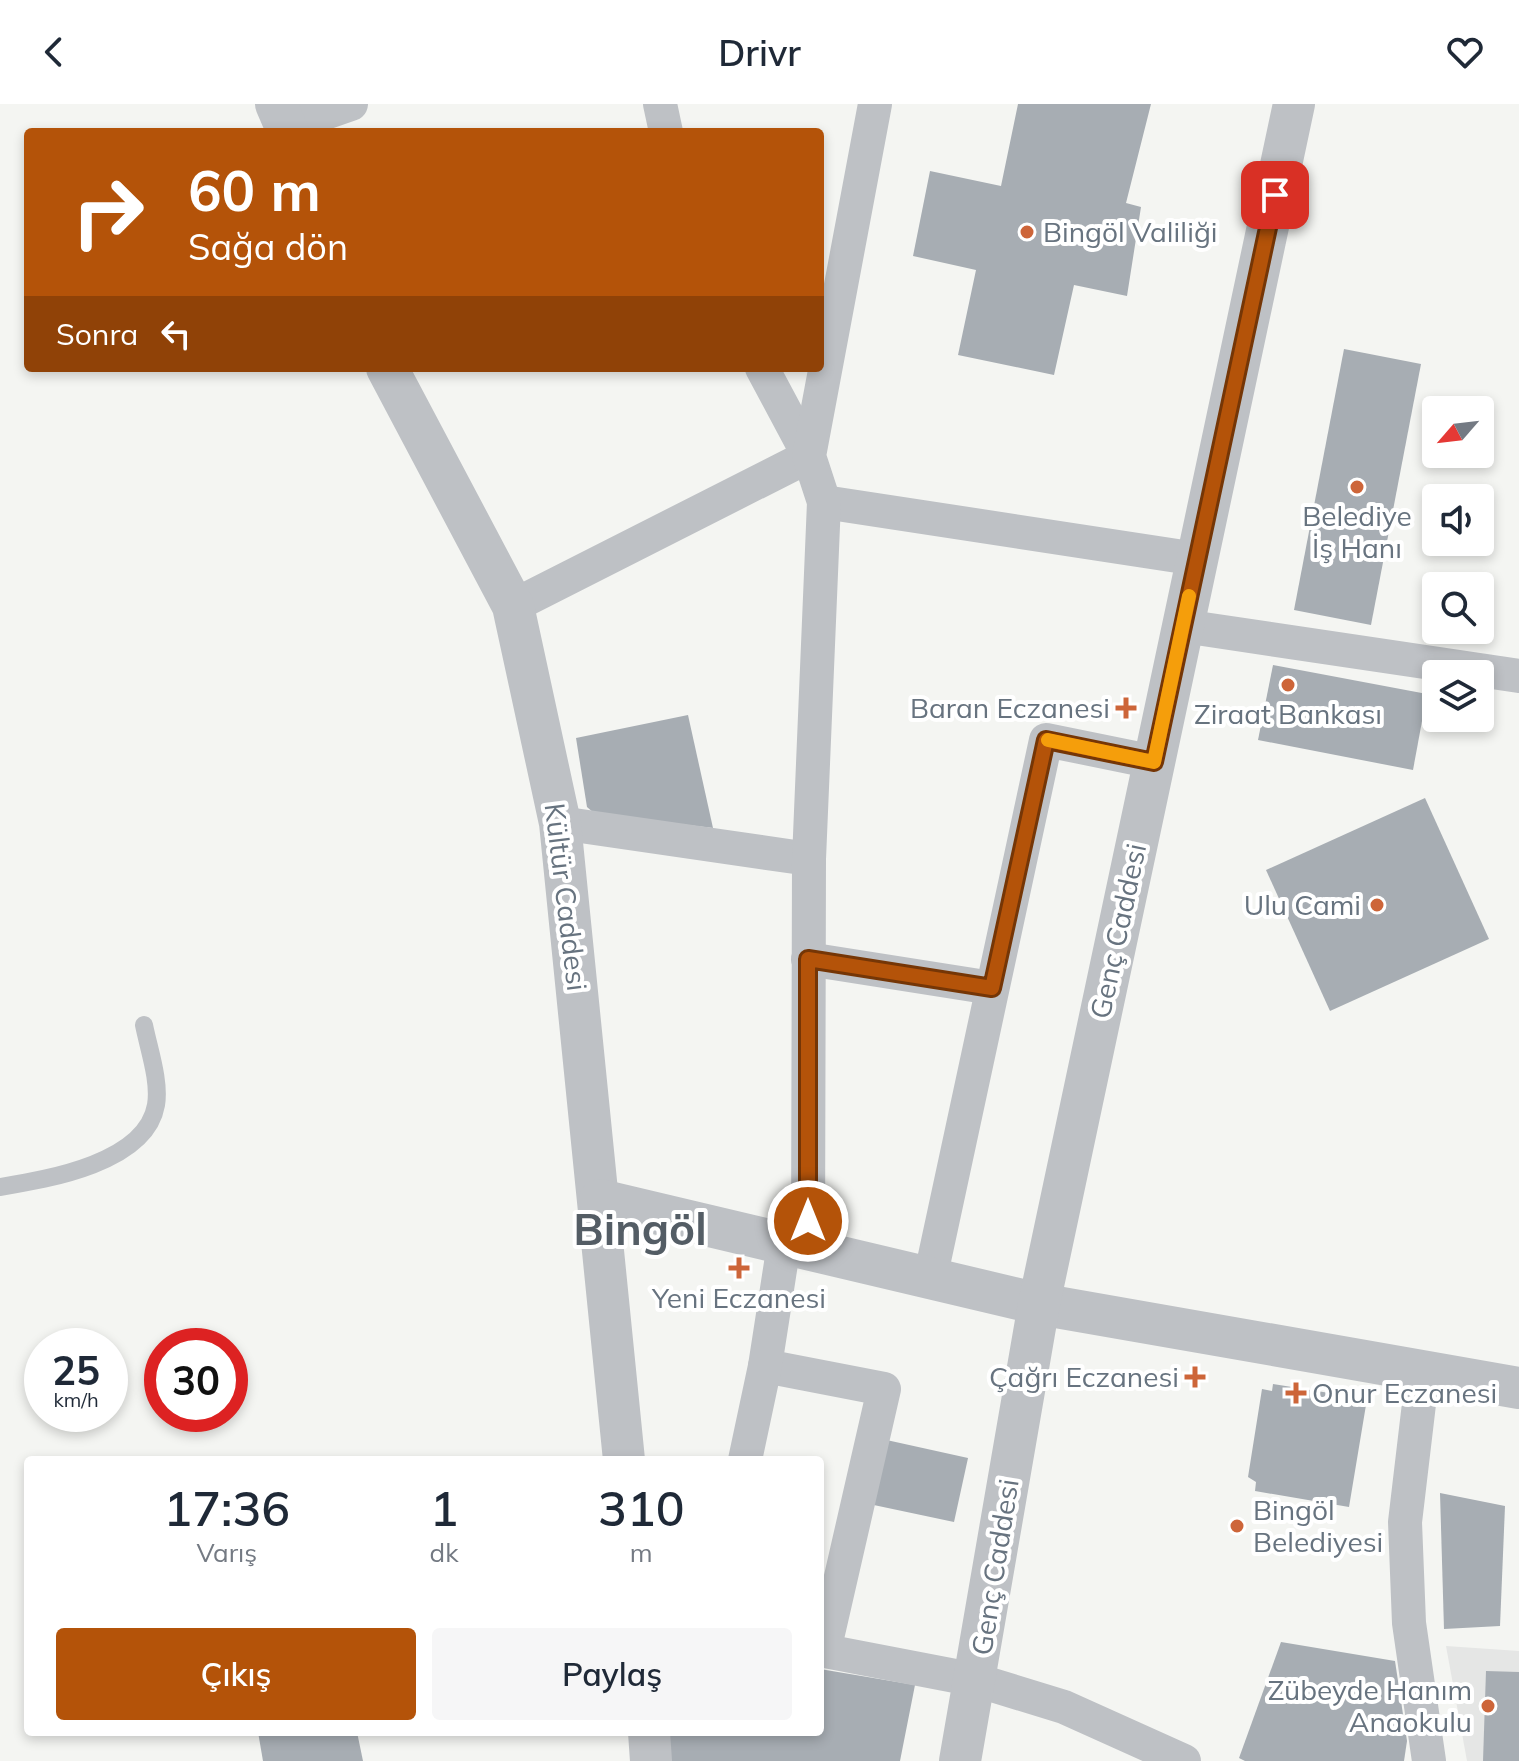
<!DOCTYPE html>
<html lang="tr">
<head>
<meta charset="utf-8">
<style>
	body { margin:0; font-family:Mulish,sans-serif; background:#f6f6f7; color:#1f2937; height:100vh; display:flex; flex-direction:column; font-size:30px; white-space:nowrap }
	* { box-sizing:border-box; margin:0 }
	p { font-size:26px; color:#747a83 }
	.icon { flex:none; width:44px; height:44px; fill:none; stroke:currentColor; stroke-width:2; stroke-linecap:round; stroke-linejoin:round }
	.map { position:relative; flex:1; overflow:hidden }
	.side { position:absolute; left:24px; top:1352px; width:800px; height:280px; display:flex; flex-direction:column; background:#fff; border-radius:8px; box-shadow:0 4px 12px #0003 }
	.side>* { flex:none }
	.banner { position:absolute; left:24px; top:24px; width:800px; height:244px; border-radius:8px; box-shadow:0 4px 12px #0003; background:#b45309; color:#fff; overflow:hidden }
	.needle { width:52px; rotate:242deg }
	.buttons { position:absolute; left:1422px; top:292px; display:grid; gap:16px }
	.buttons a { display:grid; place-items:center; width:72px; height:72px; border-radius:8px; background:#fff; box-shadow:0 4px 12px #0003; font-size:40px }
	.speed { position:absolute; left:24px; top:1224px; display:flex; gap:16px; font-size:40px; font-weight:700; text-align:center }
	.speed>* { display:grid; place-content:center; width:104px; height:104px; border-radius:50%; background:#fff; box-shadow:0 4px 12px #0003; line-height:1 }
	.speed small { font-size:20px; font-weight:400 }
	.speed .limit { border:12px solid #d22; background:#fff; color:#111 }
	.pin { position:absolute; display:grid; place-items:center; width:68px; height:68px; color:#fff; margin:-34px; border-radius:16px; box-shadow:0 4px 12px #0006 }
	.me { position:absolute; width:88px; margin:-44px; rotate:0deg; stroke-linejoin:round; filter:drop-shadow(0 0 6px #0008) }
	.turn { display:flex; align-items:center; gap:28px; height:168px; padding:0 32px; font-size:36px }
	.turn .icon { width:104px; height:104px; stroke-width:2.5 }
	.turn b { display:block; font-size:56px; line-height:68px }
	.then { display:flex; align-items:center; height:76px; padding:0 32px; background:#0003; gap:16px; font-size:30px }
	.eta { display:flex; justify-content:space-evenly; align-items:center; height:136px; text-align:center }
	.eta b { font-size:48px; font-weight:600; line-height:56px }
	.button { display:flex; gap:16px; margin-top:auto; padding:16px 32px }
	.button a { flex:1; height:92px; border-radius:8px; background:#b45309; color:#fff; font-size:32px; font-weight:600; line-height:92px; text-align:center }
	.button a+a { background:#f6f6f7; color:#1f2937 }
	header { display:flex; justify-content:space-between; align-items:center; height:104px; padding:0 32px; background:#fff; font-size:36px; font-weight:600 }
	.map>svg:first-child { display:block }
	.built { fill:#e5e6e5 }
	.building { fill:#a7adb3 }
	.lines { fill:none; stroke-linecap:round; stroke-linejoin:round }
	.service { stroke:#bec1c5; stroke-width:18 }
	.minor { stroke:#bec1c5; stroke-width:34 }
	.tertiary { stroke:#bec1c5; stroke-width:42 }
	.route-casing { stroke:#753606; stroke-width:20 }
	.route { stroke:#b45309; stroke-width:14 }
	.slow { stroke:#f59e0b; stroke-width:14 }
	.poi-dot { fill:#cd6539; stroke:#fff; stroke-width:3 }
	.labels { text-anchor:middle; stroke-width:8; stroke-linejoin:round; paint-order:stroke }
	.poi-label { font-size:28px; fill:#67737f; stroke:#fff; text-anchor:end }
	.street-label { font-size:28px; fill:#67737f; stroke:#fff }
	.town-label { font-size:44px; font-weight:bold; fill:#545d65; stroke:#fff }
</style>
</head>
<body>
<header><svg class="icon" aria-label="back" viewBox="0 0 24 24"><path d="M15 5l-7 7 7 7"/></svg>Drivr<svg class="icon" aria-label="heart" viewBox="0 0 24 24"><path d="M12 20l-8-8c-3-5 5-10 8-4 3-6 11-1 8 4z"/></svg></header>
<div class="map">
<svg width="1519" height="1657" viewBox="0 0 1519 1657">
	<rect width="100%" height="100%" fill="#f4f5f2"/>
	<path class="built" d="M1446,1542L1519,1547V1657H1467Z"/>
	<g class="building">
		<path d="M1018,0H1151L1126,99L1141,103L1127,192L1074,181L1054,271L958,251L976,166L913,152L930,67L1001,82Z"/>
		<path d="M1344,245L1421,260L1371,521L1294,506Z"/>
		<path d="M1273,561L1427,590L1413,666L1258,636Z"/>
		<path d="M688,611L713,724L595,710L587,703L576,634Z"/>
		<path d="M1425,694L1489,835L1330,907L1266,766Z"/>
		<path d="M1273,1280L1367,1295L1349,1403L1255,1387L1256,1378L1248,1373L1262,1285L1272,1287Z"/>
		<path d="M882,1335L968,1354L954,1418L869,1400Z"/>
		<path d="M1440,1389L1505,1402L1500,1522L1444,1525Z"/>
		<path d="M1281,1538L1395,1557L1407,1637L1404,1657H1245L1239,1654Z"/>
		<path d="M820,1565L915,1581L900,1657H667L664,1628H820Z"/>
		<path d="M1486,1567L1519,1568V1657H1483Z"/>
		<path d="M258,1628H357L363,1657H263Z"/>
	</g>
	<g class="lines">
		<path class="service" d="M0,1083C48,1075 146,1059 156,1001C160,977 149,946 144,921"/>
		<g class="minor">
			<path d="M660,0L666,28"/>
			<path d="M285,23L351,0"/>
			<path d="M824,398L1197,455"/>
			<path d="M513,502L809,352L762,264"/>
			<path d="M1183,522L1519,572"/>
			<path d="M560,719L809,755"/>
			<path d="M808,855L992,884"/>
			<path d="M808,1146L809,755L824,398L809,352L875,0"/>
			<path d="M930,1175L1046,636L1154,658"/>
			<path d="M765,1262L884,1285L824,1547"/>
			<path d="M1423,1266L1405,1418L1409,1519L1429,1657"/>
			<path d="M745,1356L765,1262L784,1140"/>
			<path d="M820,1546L976,1576L1064,1603L1184,1657"/>
		</g>
		<g class="tertiary">
			<path d="M276,0L288,28"/>
			<path d="M387,264L513,502L560,719L624,1356"/>
			<path d="M600,1096L1039,1200L1519,1284"/>
			<path d="M649,1628L651,1657"/>
			<path d="M960,1657L1039,1200L1294,0"/>
		</g>
	</g>
	<g class="lines">
		<g class="route-casing">
			<path id="route" d="M808,1117V855L992,884L1046,636L1154,658L1275,91"/>
		</g>
		<use href="#route" class="route"/>
		<path class="slow" d="M1048,636L1154,658L1189,492"/>
	</g>
	<g class="poi-dot">
		<circle cx="1027" cy="128" r="8"/>
		<circle cx="1357" cy="383" r="8"/>
		<circle cx="1288" cy="581" r="8"/>
		<path d="M1122 592h8v8h8v8h-8v8h-8v-8h-8v-8h8z"/>
		<circle cx="1377" cy="801" r="8"/>
		<path d="M735 1152h8v8h8v8h-8v8h-8v-8h-8v-8h8z"/>
		<path d="M1191 1261h8v8h8v8h-8v8h-8v-8h-8v-8h8z"/>
		<path d="M1292 1277h8v8h8v8h-8v8h-8v-8h-8v-8h8z"/>
		<circle cx="1237" cy="1422" r="8"/>
		<circle cx="1488" cy="1602" r="8"/>
	</g>
	<g class="labels">
		<g class="poi-label">
			<text x="1043" y="138" text-anchor="start">Bingöl Valiliği</text>
			<text x="1357" y="422" text-anchor="middle">Belediye<tspan x="1357" dy="32">İş Hanı</tspan></text>
			<text x="1110" y="614">Baran Eczanesi</text>
			<text x="1288" y="620" text-anchor="middle">Ziraat Bankası</text>
			<text x="1361" y="811">Ulu Cami</text>
			<text x="739" y="1204" text-anchor="middle">Yeni Eczanesi</text>
			<text x="1179" y="1283">Çağrı Eczanesi</text>
			<text x="1312" y="1299" text-anchor="start">Onur Eczanesi</text>
			<text x="1253" y="1416" text-anchor="start">Bingöl<tspan x="1253" dy="32">Belediyesi</tspan></text>
			<text x="1472" y="1596">Zübeyde Hanım<tspan x="1472" dy="32">Anaokulu</tspan></text>
		</g>
		<g class="street-label">
			<text transform="translate(566 793) rotate(83)" y="10">Kültür Caddesi</text>
			<text transform="translate(1118 827) rotate(-78)" y="10">Genç Caddesi</text>
			<text transform="translate(995 1463) rotate(-81)" y="10">Genç Caddesi</text>
		</g>
		<g class="town-label">
			<text x="640" y="1141">Bingöl</text>
		</g>
	</g>
</svg>
<div class="buttons">
<a><svg class="needle" viewBox="-14 -14 28 28"><path d="M0-13l5 13h-10z" fill="#e53935"/><path d="M0 13l5-13h-10z" fill="#747a83"/></svg></a>
<a><svg class="icon" aria-label="sound" viewBox="0 0 24 24"><path d="M4 9h4l5-4v14l-5-4H4zM17 9q2 3 0 6"/></svg></a>
<a><svg class="icon" aria-label="search" viewBox="0 0 24 24"><circle cx="10" cy="10" r="6"/><path d="M15 15l6 6"/></svg></a>
<a><svg class="icon" aria-label="layers" viewBox="0 0 24 24"><path d="M12 4l9 5-9 5-9-5zM3 14l9 5 9-5"/></svg></a>
</div>
<div class="speed"><div>25<small>km/h</small></div><div class="limit">30</div></div>
<div class="pin" style="left:1275px;top:91px;background:#d93025"><svg class="icon" aria-label="arrive" viewBox="0 0 24 24"><path d="M6 21V4h12l-3 4 3 4H6"/></svg></div>
<svg class="me" style="left:808px;top:1117px" viewBox="-20 -20 40 40"><circle r="17" fill="#b45309" stroke="#fff" stroke-width="3"/><path d="M0-11L8 9 0 5-8 9z" fill="#fff"/></svg>
<div class="banner">
<div class="turn"><svg class="icon" aria-label="right" viewBox="0 0 24 24"><path d="M7 20v-9h11M14 6l5 5-5 5"/></svg><div><b>60 m</b>Sağa dön</div></div>
<div class="then">Sonra<svg class="icon" aria-label="left" viewBox="0 0 24 24"><path d="M17 20v-9H6M10 6l-5 5 5 5"/></svg></div>
</div>
<section class="side">
<div class="eta">
<div><b>17:36</b><p>Varış</p></div>
<div><b>1</b><p>dk</p></div>
<div><b>310</b><p>m</p></div>
</div>
<div class="button"><a>Çıkış</a><a>Paylaş</a></div>
</section>
</div>
</body>
</html>
